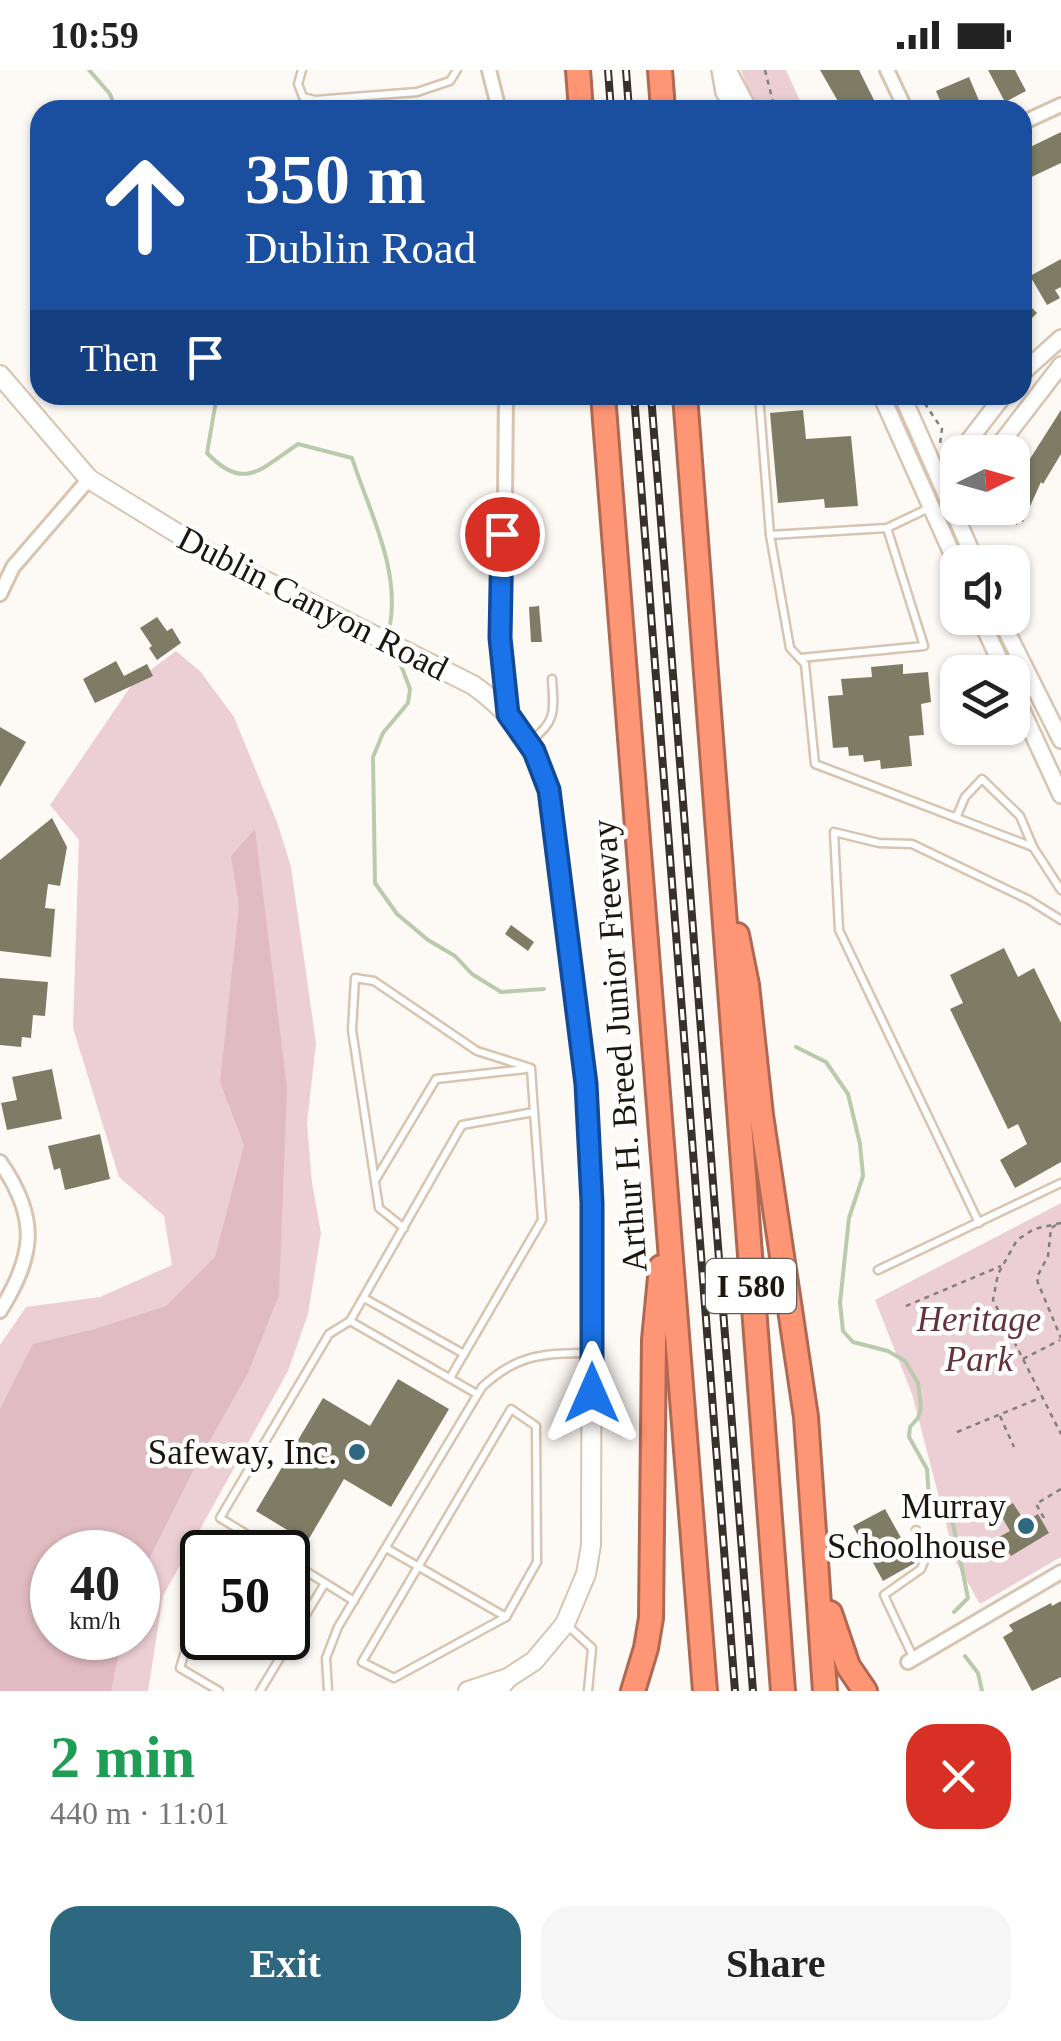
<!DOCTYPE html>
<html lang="en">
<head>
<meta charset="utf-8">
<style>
	body { margin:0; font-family:"Times New Roman",serif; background:#f6f6f6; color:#222; height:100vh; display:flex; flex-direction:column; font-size:38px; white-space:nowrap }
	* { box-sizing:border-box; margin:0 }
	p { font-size:32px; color:#767676 }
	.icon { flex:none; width:55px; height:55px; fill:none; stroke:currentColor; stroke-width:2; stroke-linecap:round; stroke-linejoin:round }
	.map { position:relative; height:1621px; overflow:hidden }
	.sheet { display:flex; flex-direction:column; background:#fff; flex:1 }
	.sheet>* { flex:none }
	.top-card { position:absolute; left:30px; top:30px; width:1002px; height:305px; border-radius:30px; box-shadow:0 2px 8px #0004; background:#1a4fa0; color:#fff; overflow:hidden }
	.needle { width:65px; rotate:85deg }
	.buttons { position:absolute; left:940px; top:365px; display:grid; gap:20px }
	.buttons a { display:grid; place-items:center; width:90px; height:90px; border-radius:20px; background:#fff; box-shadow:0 2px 8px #0004; font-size:50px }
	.speed { position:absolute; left:30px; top:1460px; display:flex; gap:20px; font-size:50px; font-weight:700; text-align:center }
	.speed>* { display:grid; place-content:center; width:130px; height:130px; border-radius:50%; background:#fff; box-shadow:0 2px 8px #0004; line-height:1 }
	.speed small { font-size:25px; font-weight:400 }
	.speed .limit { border:5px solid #111; border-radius:15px; background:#fff; color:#111 }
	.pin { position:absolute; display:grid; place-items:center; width:85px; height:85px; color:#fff; margin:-42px; border:5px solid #fff; border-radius:50%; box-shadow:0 2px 10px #0007 }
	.me { position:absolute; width:110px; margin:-55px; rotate:0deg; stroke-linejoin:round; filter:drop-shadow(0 0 8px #0008) }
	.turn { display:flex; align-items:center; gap:35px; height:210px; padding:0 50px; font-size:45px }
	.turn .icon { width:130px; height:130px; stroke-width:2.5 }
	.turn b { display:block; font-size:70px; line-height:85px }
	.then { display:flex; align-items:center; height:95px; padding:0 50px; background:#0003; gap:20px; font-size:38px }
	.round { display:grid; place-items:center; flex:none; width:105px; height:105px; border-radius:30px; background:#f6f6f6 }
	.summary { display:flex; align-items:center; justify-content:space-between; height:170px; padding:0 50px }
	h1 { font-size:60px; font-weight:600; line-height:75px; color:#1e9e55 }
	.primary-button { display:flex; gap:20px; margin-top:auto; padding:20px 50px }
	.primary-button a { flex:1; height:115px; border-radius:30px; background:#2d6880; color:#fff; font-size:40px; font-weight:600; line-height:115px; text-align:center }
	.primary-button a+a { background:#f6f6f6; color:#222 }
	.status { display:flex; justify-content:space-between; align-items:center; height:70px; padding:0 50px; background:#fff; direction:ltr }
	.status svg { height:28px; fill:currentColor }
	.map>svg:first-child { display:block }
	.green { fill:#eccfd4; fill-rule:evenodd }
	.forest { fill:#e1bbc2 }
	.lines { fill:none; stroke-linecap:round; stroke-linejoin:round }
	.stream { stroke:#b9caad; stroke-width:4 }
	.building { fill:#7f7c65 }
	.service-casing { stroke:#d7c5b1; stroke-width:11 }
	.minor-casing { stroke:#d7c5b1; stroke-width:18 }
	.tertiary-casing { stroke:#d7c5b1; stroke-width:20 }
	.secondary-casing { stroke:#d7c5b1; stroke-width:22 }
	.motorway-casing { stroke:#af6952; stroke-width:28 }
	.path { stroke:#847f79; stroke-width:2.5; stroke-dasharray:5 5; stroke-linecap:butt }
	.service { stroke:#fff; stroke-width:6 }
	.minor { stroke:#fff; stroke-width:12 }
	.tertiary { stroke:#fff; stroke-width:15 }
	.secondary { stroke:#fff; stroke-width:18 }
	.motorway { stroke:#fe9676; stroke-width:22 }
	.rail-casing { stroke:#38312a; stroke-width:8 }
	.rail { stroke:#fff; stroke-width:4; stroke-dasharray:11; stroke-linecap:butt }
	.route-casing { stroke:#114b97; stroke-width:25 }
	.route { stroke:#1a73e8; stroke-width:18 }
	.poi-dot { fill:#2d6880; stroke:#fff; stroke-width:4 }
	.labels { text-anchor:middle; stroke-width:9; stroke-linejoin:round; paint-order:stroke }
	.shield { fill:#fff; stroke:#615c57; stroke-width:2.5 }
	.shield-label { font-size:32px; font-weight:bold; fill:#1d160f }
	.street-label { font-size:35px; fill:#1d160f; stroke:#fff }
	.park-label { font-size:35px; font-style:italic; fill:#64313d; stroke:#fff }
	.poi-label { font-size:35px; fill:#1d160f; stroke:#fff; text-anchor:end }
</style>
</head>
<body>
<div class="status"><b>10:59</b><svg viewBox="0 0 49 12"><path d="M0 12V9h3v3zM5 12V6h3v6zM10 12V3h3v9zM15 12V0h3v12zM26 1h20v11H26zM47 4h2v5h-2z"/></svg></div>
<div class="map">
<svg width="1061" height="1621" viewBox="0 0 1061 1621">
	<rect width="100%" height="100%" fill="#fdf9f5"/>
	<g class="green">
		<path d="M741,0H786L804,40H756Z"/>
		<path d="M176,581L200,601L234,647L277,752L291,797L316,973L307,1053L312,1113L321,1163L308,1244L288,1301L163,1526L148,1621H0V1275L26,1237L100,1227L172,1195L164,1146L119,1107L73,958L79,770L50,735L133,613ZM52,1482H138V1568H52Z"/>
		<path d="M1061,1133V1487L980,1534L956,1492L912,1324L875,1230Z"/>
	</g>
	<path class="forest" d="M255,759L287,1018L279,1225L248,1303L196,1395L138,1511V1482H52V1568H122L111,1621H0V1339L33,1274L95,1259L166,1236L215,1187L244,1075L220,1012L239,836L231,786Z"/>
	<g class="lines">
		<g class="stream">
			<path d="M89,0L110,24L116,40"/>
			<path d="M217,325L207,383C244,422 261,399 298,374L352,388C369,441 400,498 390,555"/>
			<path d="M399,590L410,619L408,633L383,663L373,687L375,813L397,844L428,870L455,886L472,904L501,922L544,919"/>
			<path d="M796,977L826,992L848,1024L860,1074L863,1106L849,1148L840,1233L843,1261L853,1272L888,1281L905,1291L918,1313L921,1338L918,1348L910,1357L909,1367L927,1399L929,1430L953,1454L968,1528L954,1542"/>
			<path d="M965,1586L978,1603L982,1621"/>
		</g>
	</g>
	<g class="building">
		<path d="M820,0H859L876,34L863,40H843Z"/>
		<path d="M988,0H1015L1026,21L1005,32Z"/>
		<path d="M969,7L983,40H944L936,21Z"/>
		<path d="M1061,62V93L1027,109L1022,99V81Z"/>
		<path d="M1061,189V217L1055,220L1060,228L1047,235L1030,206Z"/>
		<path d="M1022,228L1037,243L1022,258Z"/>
		<path d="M803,340L806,369L851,366L858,436L825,438L824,429L778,433L770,343Z"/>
		<path d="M1061,340V384L1043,414L1041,412L1023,452L1019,450L1017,455L1008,450L1012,440V417Z"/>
		<path d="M539,536L542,572H531L529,537Z"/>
		<path d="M157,547L167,561L172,558L181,573L157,590L149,578L152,576L140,558Z"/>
		<path d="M116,591L124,606L147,594L153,606L95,633L83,609Z"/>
		<path d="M903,594V604L928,602L931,632L921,634L924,665L909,666L912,696L881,699L880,690L864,692L863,685L849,686L848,677L833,678L828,626L843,625L841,609L872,607L871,597Z"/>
		<path d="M0,657L26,672L0,717Z"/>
		<path d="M52,748L67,777L60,816L48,814L45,838L55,839L51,887L0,881V790Z"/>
		<path d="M511,855L534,872L528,881L505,864Z"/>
		<path d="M1004,878L1018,907L1034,898L1061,953V1092L1015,1118L1000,1090L1027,1074L1018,1054L1008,1059L950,939L963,933L950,905Z"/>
		<path d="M0,908L48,912L45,946L33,945L31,968L22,967L21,977L0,975Z"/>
		<path d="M52,999L62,1049L7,1060L1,1033L17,1030L12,1007Z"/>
		<path d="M100,1064L110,1109L65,1120L60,1098L54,1100L48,1076Z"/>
		<path d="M398,1309L449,1339L391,1437L344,1409L307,1472L256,1441L323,1328L370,1356Z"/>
		<path d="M1013,1433L1025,1452L1038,1444L1049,1463L1011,1486L999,1467L1010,1461L999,1442Z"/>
		<path d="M885,1439L915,1493L883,1511L853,1456Z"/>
		<path d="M1061,1531V1607L1032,1621L1003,1567L1013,1561L1009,1555L1051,1533L1052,1536Z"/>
	</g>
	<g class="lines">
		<g class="service-casing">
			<g id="service">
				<path d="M302,0L298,14L303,27L315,30L417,22L450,11L457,0"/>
				<path d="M330,29L331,40"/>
				<path d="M759,325L770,465L790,578L805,594L815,694L1033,777"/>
				<path d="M770,465L887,458L929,438"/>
				<path d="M800,588L924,576L887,458"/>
				<path d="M530,671C557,652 554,640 552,609"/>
				<path d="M956,748L965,727L982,709L1020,746L1033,777L1061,820"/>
				<path d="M376,1109L436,1009L526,999"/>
				<path d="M979,1153L839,860L834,762L879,773L912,774L1029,830L1061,850"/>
				<path d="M404,1158L379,1138L352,960L355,908L374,911L477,981L531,998L534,1042"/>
				<path d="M878,1200L1061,1113"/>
				<path d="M364,1228L464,1284"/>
				<path d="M350,1251L462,1055L534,1042L542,1150L450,1308"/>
				<path d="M511,1339L536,1356L537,1492L506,1547L394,1608L362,1592Z"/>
				<path d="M386,1478L506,1547"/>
				<path d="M225,1482L238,1460"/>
				<path d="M276,1482L220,1448L329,1264L350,1251L477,1324"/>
				<path d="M288,1490L354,1531"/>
				<path d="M288,1522L311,1536"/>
				<path d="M202,1526L180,1598L219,1621"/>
				<path d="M566,1554L592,1578L588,1621"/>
				<path d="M913,1587L884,1525L921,1499L927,1484L916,1460"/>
				<path d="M260,1621L325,1513"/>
				<path d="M328,1621L326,1588L338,1557L482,1317C517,1284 544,1283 591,1283"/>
			</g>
		</g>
		<g class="minor-casing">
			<g id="minor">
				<path d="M489,0L499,40"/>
				<path d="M887,0L906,40"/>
				<path d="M1022,53L1061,35"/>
				<path d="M506,325L505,428L500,500L501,568L508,644"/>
				<path d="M0,524L13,497L89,409"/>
				<path d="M0,1092C39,1148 35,1185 0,1241"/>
				<path d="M908,1592L1061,1502"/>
			</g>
		</g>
		<g class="tertiary-casing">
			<g id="tertiary">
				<path d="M720,0L724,22L734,40"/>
				<path d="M728,0L749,40"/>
				<path d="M1022,303L1061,268"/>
				<path d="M881,325L958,497"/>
				<path d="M902,325L976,492"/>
				<path d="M960,382L1004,325"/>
				<path d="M994,382L1061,295"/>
				<path d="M946,425L950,395L958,386"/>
				<path d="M980,548L1005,602"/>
				<path d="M1000,548L1061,670"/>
				<path d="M1012,619L1061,725"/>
			</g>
		</g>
		<g class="secondary-casing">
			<g id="secondary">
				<path d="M0,305L89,409L206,481L473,615C517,646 544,687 552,740L586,1014L592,1133L591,1475L586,1504L565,1554L534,1591L508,1608L497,1621"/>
				<path d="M468,1621L508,1608"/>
			</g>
		</g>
		<g class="motorway-casing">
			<g id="motorway">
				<path d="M578,0L581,40"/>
				<path d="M660,0L663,40"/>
				<path d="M603,325L705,1621"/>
				<path d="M685,325L783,1621"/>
				<path d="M737,865L747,915L761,1045L806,1347L825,1621"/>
				<path d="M830,1543L848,1596L865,1621"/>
				<path d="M633,1621L646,1578L651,1548L654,1270L661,1197"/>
			</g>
		</g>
		<g class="path">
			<path d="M765,0L775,40"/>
			<path d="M919,325L942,359L940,374"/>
			<path d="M1061,1153L1034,1159L1017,1170L998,1204L993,1230L1061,1364"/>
			<path d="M1056,1155L1051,1158L1048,1186L1037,1207L1038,1213L1061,1268"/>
			<path d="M906,1236L1001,1196"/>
			<path d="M1023,1289L1060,1270"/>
			<path d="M1000,1346L1014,1377"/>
			<path d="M957,1362L1040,1328"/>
			<path d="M1044,1448L1036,1434L1061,1419"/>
		</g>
		<use href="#service" class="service"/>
		<use href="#minor" class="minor"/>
		<use href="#tertiary" class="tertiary"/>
		<use href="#secondary" class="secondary"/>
		<use href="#motorway" class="motorway"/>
		<g class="rail-casing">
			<g id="rail">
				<path d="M608,0L611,40"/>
				<path d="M626,0L629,40"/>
				<path d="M634,325L735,1621"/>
				<path d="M651,325L753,1621"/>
			</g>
		</g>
		<use href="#rail" class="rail"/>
	</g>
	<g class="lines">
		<g class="route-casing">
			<path id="route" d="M502,464L500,568L508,644L534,681L549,720L586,1014L592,1133V1323"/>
		</g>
		<use href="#route" class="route"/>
	</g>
	<g class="poi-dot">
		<circle cx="357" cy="1382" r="10"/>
		<circle cx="1026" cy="1456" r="10"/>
	</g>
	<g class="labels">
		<rect class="shield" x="706" y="1189" width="90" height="54" rx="8"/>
		<g class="shield-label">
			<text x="751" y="1227">I 580</text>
		</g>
		<g class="street-label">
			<text transform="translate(313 533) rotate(27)" y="12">Dublin Canyon Road</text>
			<text transform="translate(619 976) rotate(-94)" y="12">Arthur H. Breed Junior Freeway</text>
		</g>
		<g class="park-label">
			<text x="979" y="1261">Heritage<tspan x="979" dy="40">Park</tspan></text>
		</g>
		<g class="poi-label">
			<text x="337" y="1394">Safeway, Inc.</text>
			<text x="1006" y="1448">Murray<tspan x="1006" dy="40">Schoolhouse</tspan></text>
		</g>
	</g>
</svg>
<div class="buttons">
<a><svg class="needle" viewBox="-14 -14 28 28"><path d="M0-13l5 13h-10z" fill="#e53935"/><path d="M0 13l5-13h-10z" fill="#767676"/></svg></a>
<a><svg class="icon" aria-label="sound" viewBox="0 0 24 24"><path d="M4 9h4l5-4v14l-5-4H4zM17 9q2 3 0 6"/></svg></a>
<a><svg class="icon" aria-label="layers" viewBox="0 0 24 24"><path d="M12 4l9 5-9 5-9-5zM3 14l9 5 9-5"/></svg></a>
</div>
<div class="speed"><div>40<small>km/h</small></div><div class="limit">50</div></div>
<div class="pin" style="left:502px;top:464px;background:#d93025"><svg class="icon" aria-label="arrive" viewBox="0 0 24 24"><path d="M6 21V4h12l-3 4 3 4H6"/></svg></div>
<svg class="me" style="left:592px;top:1323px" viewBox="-20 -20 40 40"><path d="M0-17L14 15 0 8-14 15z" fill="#1a73e8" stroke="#fff" stroke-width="4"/></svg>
<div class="top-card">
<div class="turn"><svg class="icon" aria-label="ahead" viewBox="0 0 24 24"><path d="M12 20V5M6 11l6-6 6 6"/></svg><div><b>350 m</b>Dublin Road</div></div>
<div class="then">Then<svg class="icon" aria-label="arrive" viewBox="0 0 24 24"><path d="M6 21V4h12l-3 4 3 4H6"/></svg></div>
</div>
</div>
<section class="sheet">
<div class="summary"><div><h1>2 min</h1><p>440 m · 11:01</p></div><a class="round" style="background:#d93025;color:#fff"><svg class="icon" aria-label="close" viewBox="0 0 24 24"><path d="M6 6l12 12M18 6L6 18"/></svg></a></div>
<div class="primary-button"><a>Exit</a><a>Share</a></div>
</section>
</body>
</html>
